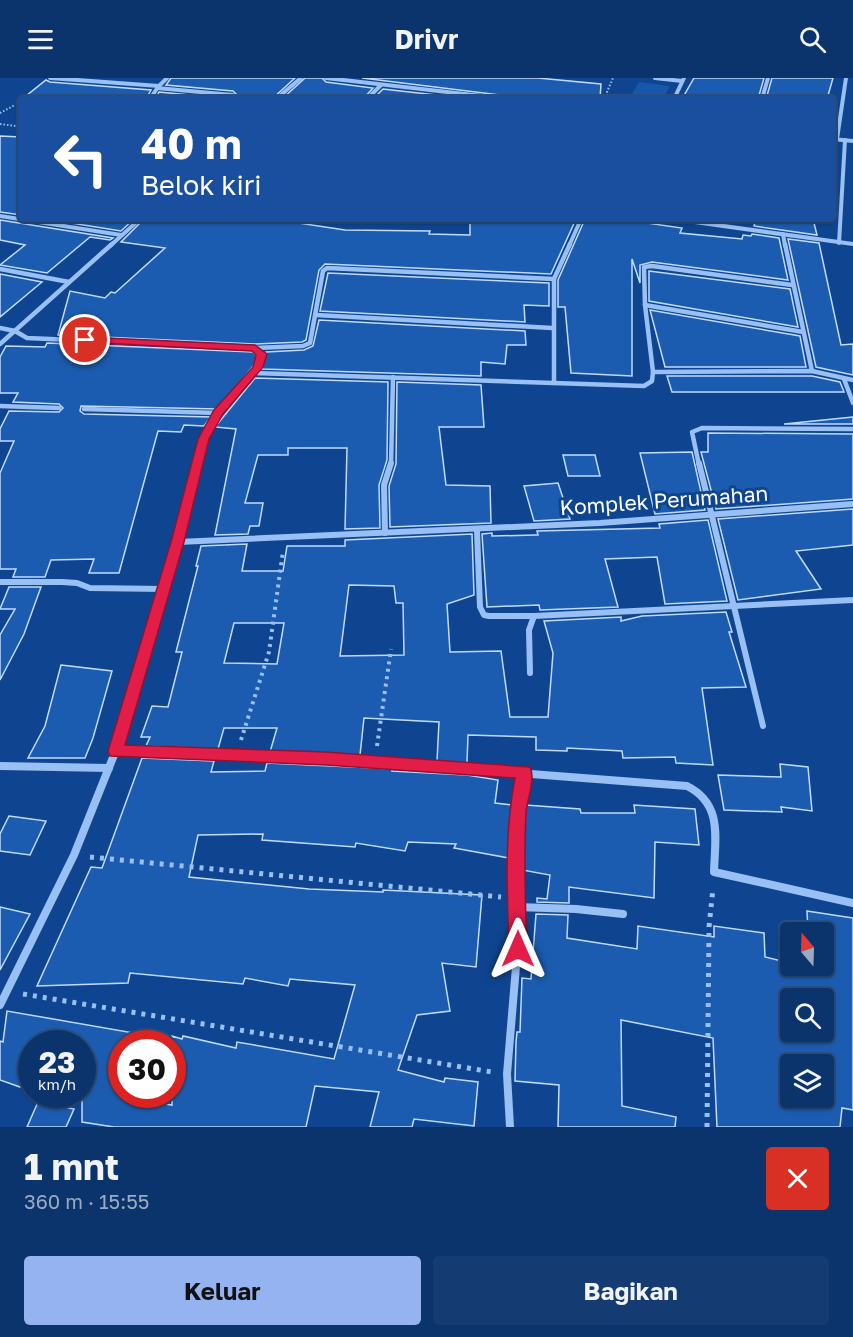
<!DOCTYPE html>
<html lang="id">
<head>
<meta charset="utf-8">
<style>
	body { margin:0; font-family:"Golos Text",sans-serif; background:#143c72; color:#f1f3f6; height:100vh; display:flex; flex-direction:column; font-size:22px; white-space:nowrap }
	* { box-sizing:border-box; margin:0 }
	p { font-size:20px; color:#9aaac2 }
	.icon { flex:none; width:33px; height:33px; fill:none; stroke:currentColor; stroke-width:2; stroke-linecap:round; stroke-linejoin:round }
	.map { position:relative; height:1049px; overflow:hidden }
	.details { display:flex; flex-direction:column; background:#0b346c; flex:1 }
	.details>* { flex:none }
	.guide { position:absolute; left:18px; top:18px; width:818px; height:126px; border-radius:6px; box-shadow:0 2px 4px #0004,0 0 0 2px #2b4f7f; background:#1a4fa0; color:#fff; overflow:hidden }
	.needle { width:39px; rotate:341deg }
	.fabs { position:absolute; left:780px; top:844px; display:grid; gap:12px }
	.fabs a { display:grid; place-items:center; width:54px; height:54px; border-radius:6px; background:#0b346c; box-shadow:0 2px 4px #0004,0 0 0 2px #2b4f7f; font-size:30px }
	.speed { position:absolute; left:18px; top:952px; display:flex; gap:12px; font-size:30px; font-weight:700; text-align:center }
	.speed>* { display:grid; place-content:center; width:78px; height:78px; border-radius:50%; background:#0b346c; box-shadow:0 2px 4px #0004,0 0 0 2px #2b4f7f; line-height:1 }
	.speed small { font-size:15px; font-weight:400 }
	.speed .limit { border:9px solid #d22; background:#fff; color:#111 }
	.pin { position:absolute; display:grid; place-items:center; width:51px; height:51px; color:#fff; margin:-26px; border:3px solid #fff; border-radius:50%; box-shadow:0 2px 6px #0007 }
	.me { position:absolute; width:66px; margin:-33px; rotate:0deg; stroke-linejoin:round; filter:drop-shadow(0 0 4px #0008) }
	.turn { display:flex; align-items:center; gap:21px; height:126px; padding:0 24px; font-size:27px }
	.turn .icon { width:78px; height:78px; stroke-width:2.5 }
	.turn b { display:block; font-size:42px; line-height:51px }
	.round { display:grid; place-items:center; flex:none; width:63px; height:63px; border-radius:6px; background:#143c72 }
	.summary { display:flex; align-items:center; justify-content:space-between; height:102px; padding:0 24px }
	h1 { font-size:36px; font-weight:700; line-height:45px }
	.action { display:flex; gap:12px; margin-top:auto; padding:12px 24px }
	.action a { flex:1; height:69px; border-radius:6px; background:#95b2f1; color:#111; font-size:24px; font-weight:700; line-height:69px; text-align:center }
	.action a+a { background:#143c72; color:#f1f3f6 }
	header { display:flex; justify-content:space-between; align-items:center; height:78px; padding:0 24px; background:#0b346c; font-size:27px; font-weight:700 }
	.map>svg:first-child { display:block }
	.green { fill:#1657ab }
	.building { fill:#1c5cb0; stroke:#c0dbfe; stroke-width:1.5; fill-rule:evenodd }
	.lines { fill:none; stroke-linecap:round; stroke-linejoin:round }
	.path-far2 { stroke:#98c0f4; stroke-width:2; stroke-dasharray:1.5 2; stroke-linecap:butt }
	.path-far1 { stroke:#98c0f4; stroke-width:4; stroke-dasharray:3 4.5; stroke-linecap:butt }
	.path { stroke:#98c0f4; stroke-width:5; stroke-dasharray:4 6; stroke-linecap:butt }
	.street-far3 { stroke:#98c0f4; stroke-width:4 }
	.street-far2 { stroke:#98c0f4; stroke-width:4.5 }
	.street-far1 { stroke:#98c0f4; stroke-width:6 }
	.street { stroke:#98c0f4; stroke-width:8 }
	.route { fill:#e11d48; stroke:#92132f; stroke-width:1.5 }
	.labels { text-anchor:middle; stroke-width:6; stroke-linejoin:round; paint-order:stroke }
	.street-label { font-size:21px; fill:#fff; stroke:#0f4590 }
</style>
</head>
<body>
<header><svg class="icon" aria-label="menu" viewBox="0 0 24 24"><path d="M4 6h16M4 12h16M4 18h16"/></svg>Drivr<svg class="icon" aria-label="search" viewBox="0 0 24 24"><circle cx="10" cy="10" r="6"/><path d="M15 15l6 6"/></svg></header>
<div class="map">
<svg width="853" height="1049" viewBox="0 0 853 1049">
	<rect width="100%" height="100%" fill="#0f4590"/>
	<path class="green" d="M639,4L670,8L663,21H629Z"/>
	<g class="building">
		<path d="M171,0H295L272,21H234L237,17L233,13L166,7Z"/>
		<path d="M305,0H322L326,4L373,10L363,21H282Z"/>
		<path d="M362,0H538L601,6L600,21L525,20Z"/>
		<path d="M694,0H764L758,21H682Z"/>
		<path d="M772,0H833L827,21H766Z"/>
		<path d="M46,2L50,4L151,12L146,21H55L26,18Z"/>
		<path d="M383,11L472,21H373Z"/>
		<path d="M159,14L231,21H155Z"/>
		<path d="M0,58L21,59V137L0,134Z"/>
		<path d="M46,141H134L121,153Z"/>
		<path d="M144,141H272L345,152L430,153L429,156L470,157V141H576L551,196L325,186L319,192L306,262L302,264L255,266L58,257L70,213L105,220L111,214L115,215L165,170L121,164Z"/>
		<path d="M585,141H619L682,150L680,155L742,161L743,157L751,158L752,156L779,160L788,202L652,184L640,187V205L632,181V298L571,295L565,229H558V202Z"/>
		<path d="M756,141H813L817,157L754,148Z"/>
		<path d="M0,142L113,160L110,162L90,159L47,195L0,187L25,167L0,162Z"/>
		<path d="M788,161L819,165L841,267L853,266V297L816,289Z"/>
		<path d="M649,193L790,211L798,249L649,223Z"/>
		<path d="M328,195L549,205V228L524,227L525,244L320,233Z"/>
		<path d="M0,196L42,204L0,239Z"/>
		<path d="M650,232L800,258L806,289H665Z"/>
		<path d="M319,242L525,253L526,267H507L505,286L481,284V298L262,291L266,274L304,272L313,268Z"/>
		<path d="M47,265L253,274L257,278L254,287L218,331L81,328L80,333L84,336L211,339L204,348L184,347L181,354L158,353L119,495H89L94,481L51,482L45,499H13L16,491H0V395L14,363H0V351L9,333L59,334L63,330L59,326L13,324L18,315H0V279L6,268L45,269Z"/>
		<path d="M667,298H812L840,304L844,314H672Z"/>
		<path d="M255,300L388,304L387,382L379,407L380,450L345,451L347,370H288V377H258L245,425H263L259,448H250L248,456L215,457L236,351L215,349Z"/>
		<path d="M397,304L481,307L484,349H439L446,407L490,408L491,445L390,449L389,408L396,386Z"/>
		<path d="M853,339V346H784Z"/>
		<path d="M708,355L853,356V421L716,431L701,374H708Z"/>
		<path d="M692,374L705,432L655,436L640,375Z"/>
		<path d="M563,377H595L600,398H568Z"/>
		<path d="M558,405L570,441L534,443L524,408Z"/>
		<path d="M853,431V467L796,473L821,511L738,522L718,441Z"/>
		<path d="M708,442L727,523L665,526L657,479L605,481L618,529L540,532L539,527L487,529L482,456L492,455V458L535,457H538L537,453L660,450L659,446Z"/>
		<path d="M472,456L474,517L447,526L450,574L501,573L510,639H548L553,575L544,543L621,539V543L642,538L726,534L732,554H729L746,609L702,610L713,687L676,685L675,679L623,680L622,673L567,670V673L536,672V659L468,657L467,685L437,683L439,644L364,640L360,677L270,674L277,650H224L218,671L146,668L150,659H141L152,628L168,629L182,574H176L198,488H196L201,468L247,466L242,493H283L287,468H345V462ZM349,507L394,508L396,525H403L404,577L340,578ZM234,545H284L277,586L224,585Z"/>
		<path d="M9,509H41L24,556L0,602V557L15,531H0Z"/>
		<path d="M61,587L112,593L93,660L85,680H28L45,648Z"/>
		<path d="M142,680L214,683L211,694L265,693L267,685L374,690L392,691V693L467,697L498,702L495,725L513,727L509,780L454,770L456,766L408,764L405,773L356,765L355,769L262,762L263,756L198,757L189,799L309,811L383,814V812L482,817L476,889L442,885L450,933L417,937L398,992L444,1004L445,1000L478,1004L474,1048L414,1041L412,1049H370L379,1014L315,1008L306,1049H114L82,1044V966H32V988L20,1009L0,1002V963L3,964L7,933L134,955L133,966H122V1019L172,1027V958L182,961L183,958L236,970L237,964L334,981L355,907L290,901L288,908L245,900L243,906L130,895L128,905L37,908L91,789L102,790Z"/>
		<path d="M780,686L808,689L812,733L781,729L782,734L724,732L718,697L781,699Z"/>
		<path d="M525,727L580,731L581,735H635L634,727L695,731L699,767L655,764L654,820L569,809V825L537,824V820L547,821L550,797L522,792L523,783L521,782Z"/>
		<path d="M9,738L46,743L30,777L0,773V756Z"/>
		<path d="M0,829L30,836L0,892Z"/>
		<path d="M807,833L853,840V1032L842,1030L840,1049H717L713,960L621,942L622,1028L676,1039L675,1049H558L559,1007L515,1003L516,964L517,954H520L522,900L531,901L536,836L568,837L567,860L637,871L638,848L714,859V848L764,855L765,879L790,885V888L811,890V888H824V855H808ZM790,921H824V954H790ZM790,987H824V1020H790Z"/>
		<path d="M38,1024L74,1031L66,1049H27Z"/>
	</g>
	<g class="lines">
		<g class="path-far2">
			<path d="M604,21L613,0"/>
			<path d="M0,35L15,27"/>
			<path d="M0,46L16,48L21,45"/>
		</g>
		<g class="path-far1">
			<path d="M241,662L269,574L283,473"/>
			<path d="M377,668L391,571"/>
		</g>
		<g class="path">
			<path d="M90,779L501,819"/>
			<path d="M23,916L492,994"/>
			<path d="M707,1049L709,849L713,810"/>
		</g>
		<g class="street-far3">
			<path d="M50,0L159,8L167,0"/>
			<path d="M326,0L508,21"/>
			<path d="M655,0L682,3"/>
			<path d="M157,10L233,17"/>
			<path d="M150,21L158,9"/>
			<path d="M276,21L301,0"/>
			<path d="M367,21L381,7"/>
			<path d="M674,21L684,0"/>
			<path d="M762,21L768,0"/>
			<path d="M832,61L853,63"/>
			<path d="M837,61L846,0"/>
			<path d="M0,138L121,157"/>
			<path d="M673,141L853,166"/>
			<path d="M783,156L785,168"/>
			<path d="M839,165L845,62"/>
			<path d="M110,168L140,141"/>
			<path d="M569,168L581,141"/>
		</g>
		<g class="street-far2">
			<path d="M785,166L812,293"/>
			<path d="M0,191L69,204"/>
			<path d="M645,227L803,254"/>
			<path d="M316,237L552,250"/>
			<path d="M0,250L15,253L27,260L255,270L303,268L310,265L323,193L327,190L554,201"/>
			<path d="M0,266L112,166"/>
			<path d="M653,294L812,293L853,302"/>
			<path d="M253,295L644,308L652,303L653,294L645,227L644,189L652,188L792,207"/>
			<path d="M844,301L853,325"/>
			<path d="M554,305V201L570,166"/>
			<path d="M0,328L59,330"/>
			<path d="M84,331L218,335"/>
			<path d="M198,387L208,350L258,289L262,276L255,270"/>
			<path d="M391,387L393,299"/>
			<path d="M699,387L692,354L702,350L853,351"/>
		</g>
		<g class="street-far1">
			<path d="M699,385L763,648"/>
			<path d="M477,453L480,529L484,537L489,538H534L529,552L530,595"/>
			<path d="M385,455L384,407L391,385"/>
			<path d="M178,464L600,445L853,426"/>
			<path d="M0,504H62L77,505L90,510L164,511"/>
			<path d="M534,538L853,522"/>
			<path d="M116,673L133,674"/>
			<path d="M116,674L133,622L198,385"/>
		</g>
		<g class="street">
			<path d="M116,673L374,684L687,708C723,726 715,760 714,794L853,825"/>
			<path d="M0,688L109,690"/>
			<path d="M517,829L576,831L623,836"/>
			<path d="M0,927L74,777L116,672"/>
			<path d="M510,1049L507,996L519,853L514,790L519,724L524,694"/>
		</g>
	</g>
	<path class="route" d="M85,259L255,267L267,276L263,289L223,336L209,361L184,464L125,667L326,674L530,689C536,700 527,722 526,735C524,781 525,825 527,871L524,877L518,879L511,877L509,871C507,813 504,756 515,700L326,687L110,678L108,673L171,464L198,361L214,332L253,289L256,277L252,273L82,264V260Z"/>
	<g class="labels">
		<g class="street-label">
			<text transform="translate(664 423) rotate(-4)" y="7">Komplek Perumahan</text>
		</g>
	</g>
</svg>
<div class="fabs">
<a><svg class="needle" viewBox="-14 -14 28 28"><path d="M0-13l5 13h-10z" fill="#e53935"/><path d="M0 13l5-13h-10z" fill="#9aaac2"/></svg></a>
<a><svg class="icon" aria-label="search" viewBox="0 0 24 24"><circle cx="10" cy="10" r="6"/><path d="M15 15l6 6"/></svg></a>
<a><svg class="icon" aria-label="layers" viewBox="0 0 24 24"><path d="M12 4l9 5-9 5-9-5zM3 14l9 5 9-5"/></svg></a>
</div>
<div class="speed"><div>23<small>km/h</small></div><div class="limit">30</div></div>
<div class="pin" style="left:85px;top:262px;background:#d93025"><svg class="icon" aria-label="arrive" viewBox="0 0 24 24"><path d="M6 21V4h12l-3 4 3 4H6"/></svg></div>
<svg class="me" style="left:518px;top:871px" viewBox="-20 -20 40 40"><path d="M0-17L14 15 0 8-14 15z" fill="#e11d48" stroke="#fff" stroke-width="4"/></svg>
<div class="guide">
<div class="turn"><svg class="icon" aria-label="left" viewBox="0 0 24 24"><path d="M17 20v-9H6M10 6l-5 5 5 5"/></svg><div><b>40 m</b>Belok kiri</div></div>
</div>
</div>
<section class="details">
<div class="summary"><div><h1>1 mnt</h1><p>360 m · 15:55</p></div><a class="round" style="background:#d93025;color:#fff"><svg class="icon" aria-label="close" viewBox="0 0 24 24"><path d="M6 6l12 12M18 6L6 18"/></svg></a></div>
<div class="action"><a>Keluar</a><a>Bagikan</a></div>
</section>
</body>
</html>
